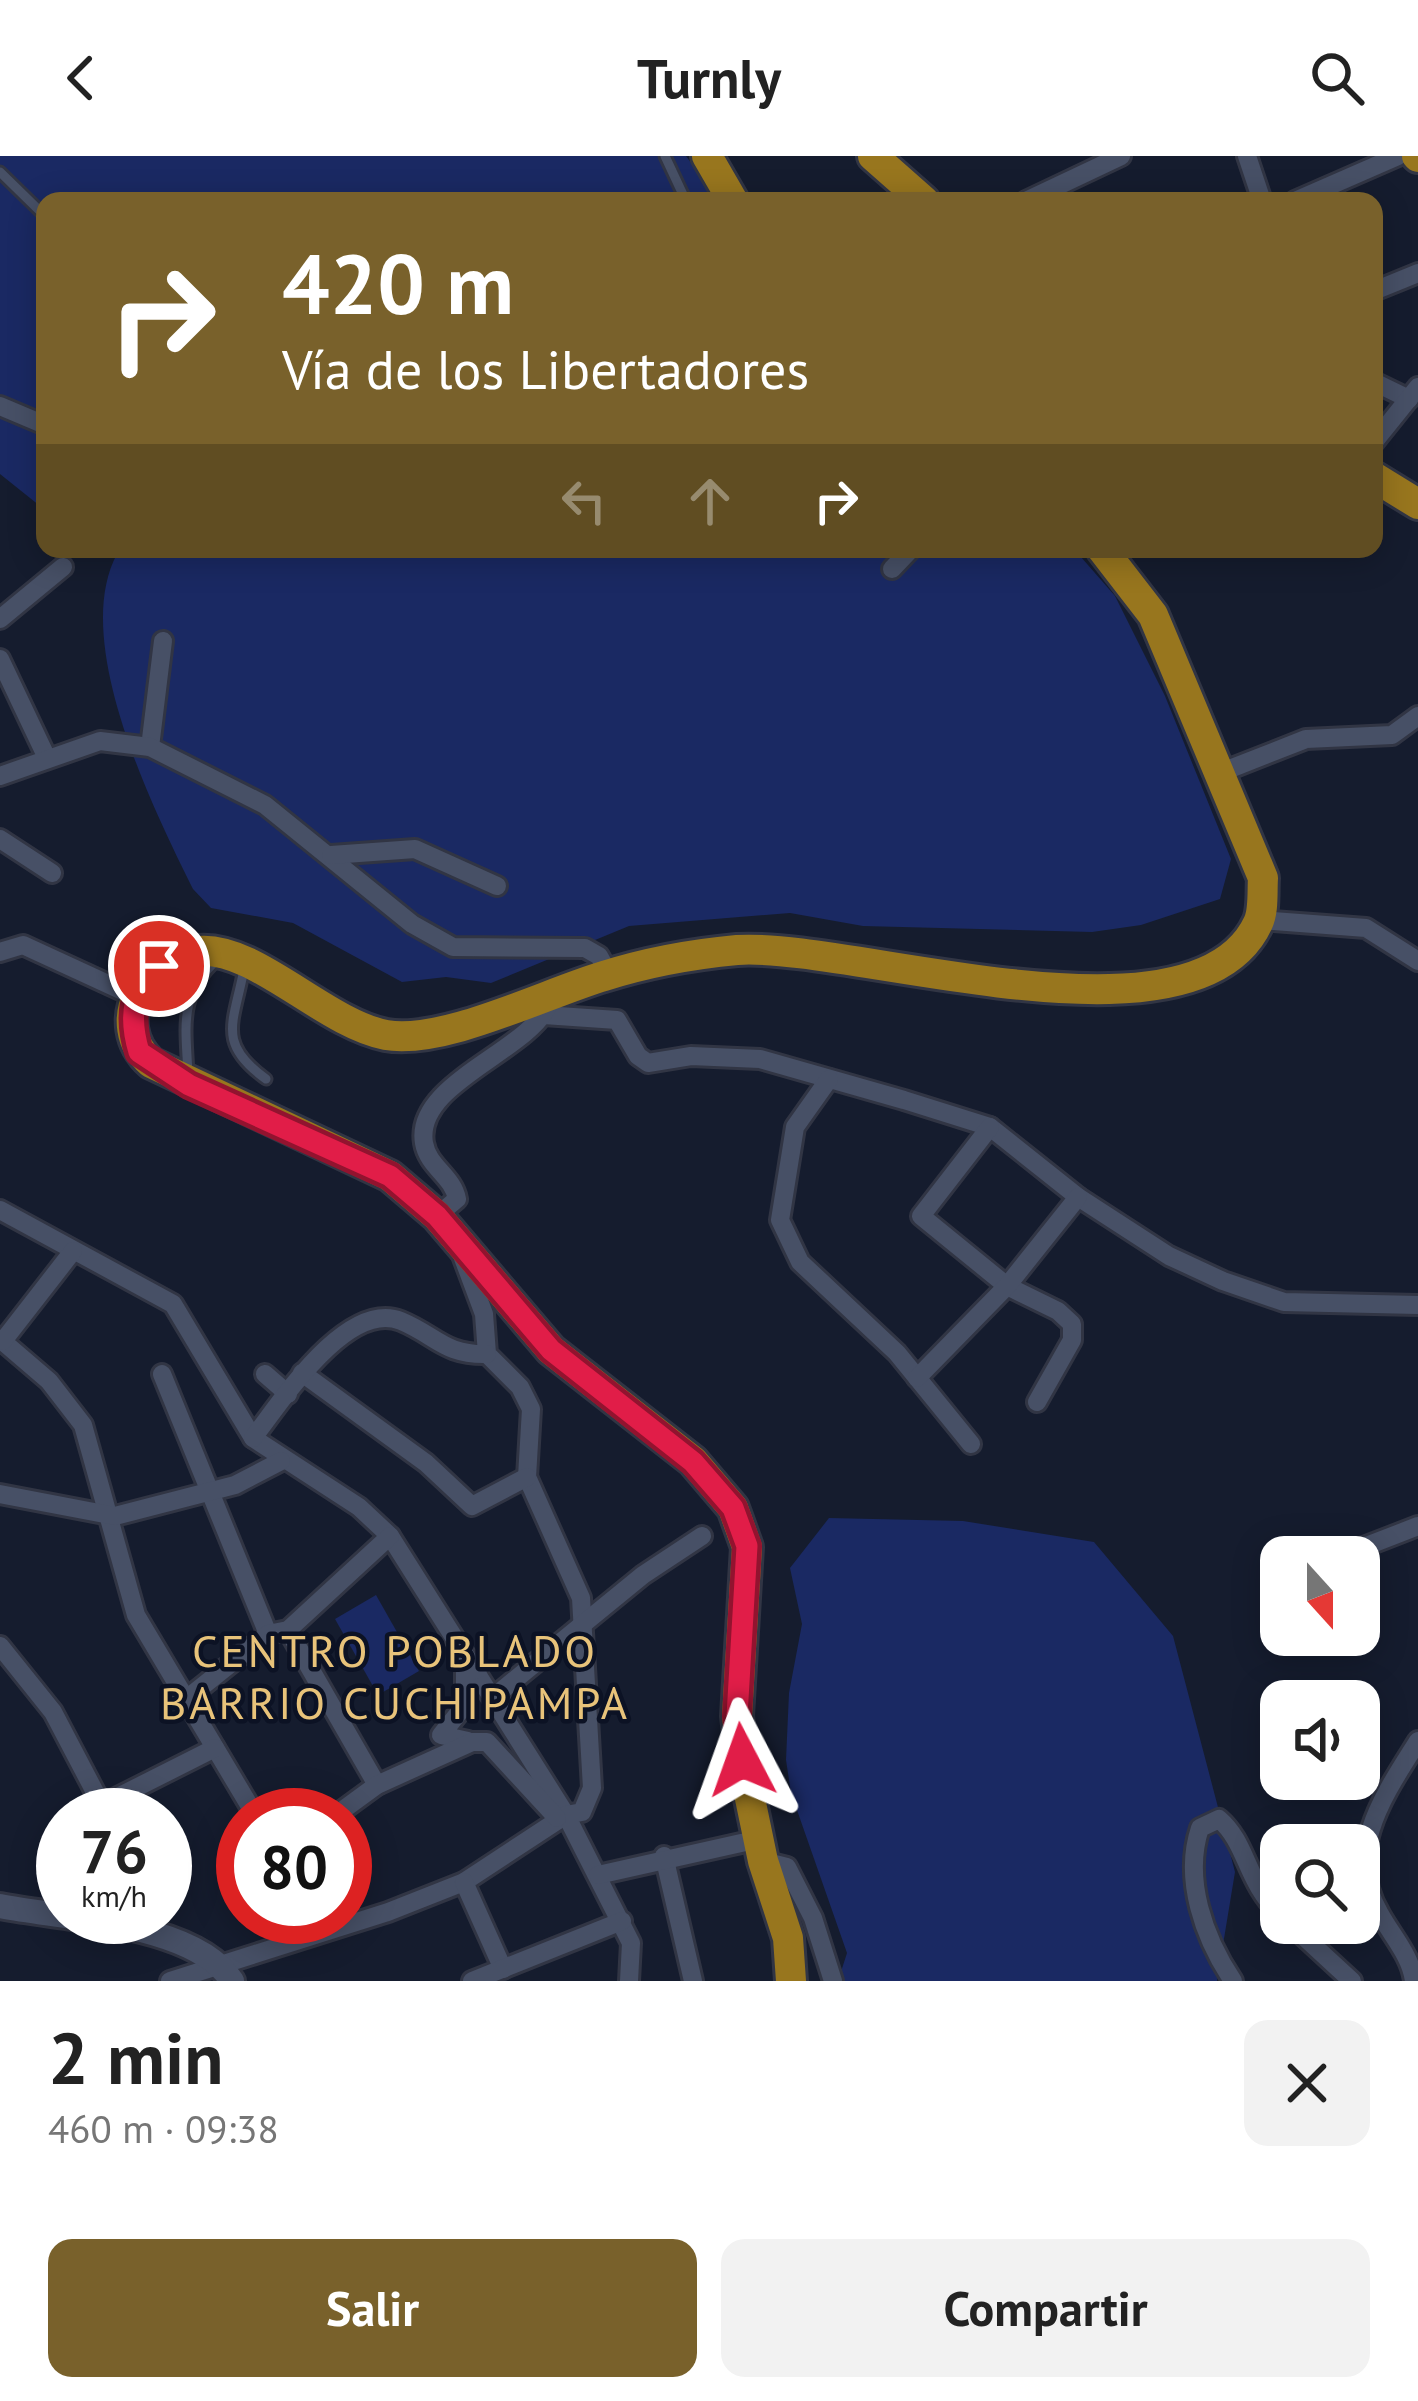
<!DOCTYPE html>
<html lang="es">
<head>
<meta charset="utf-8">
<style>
	body { margin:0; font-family:"PT Sans",sans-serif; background:#f2f2f2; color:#222; height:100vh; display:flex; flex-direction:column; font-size:45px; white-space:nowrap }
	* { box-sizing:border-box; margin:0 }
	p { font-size:39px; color:#767676 }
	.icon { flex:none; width:66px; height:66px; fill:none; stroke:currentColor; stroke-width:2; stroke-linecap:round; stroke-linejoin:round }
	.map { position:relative; height:1825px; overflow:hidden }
	.details { display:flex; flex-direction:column; background:#fff; flex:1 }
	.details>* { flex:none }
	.banner { position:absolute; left:36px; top:36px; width:1347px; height:366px; border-radius:24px; box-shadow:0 6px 30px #0003; background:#79612b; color:#fff; overflow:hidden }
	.needle { width:78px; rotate:159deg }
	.fabs { position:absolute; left:1260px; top:1380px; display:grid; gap:24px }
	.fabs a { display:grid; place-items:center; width:120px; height:120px; border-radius:24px; background:#fff; box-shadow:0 6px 30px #0003; font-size:60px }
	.speed { position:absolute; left:36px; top:1632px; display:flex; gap:24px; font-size:60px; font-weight:700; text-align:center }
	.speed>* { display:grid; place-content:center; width:156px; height:156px; border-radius:50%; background:#fff; box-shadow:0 6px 30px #0003; line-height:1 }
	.speed small { font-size:30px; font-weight:400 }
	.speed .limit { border:18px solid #d22; background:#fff; color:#111 }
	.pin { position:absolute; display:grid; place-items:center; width:102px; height:102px; color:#fff; margin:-51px; border:6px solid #fff; border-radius:50%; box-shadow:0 3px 12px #0007 }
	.me { position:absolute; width:132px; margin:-66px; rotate:356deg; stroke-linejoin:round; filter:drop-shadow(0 0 9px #0008) }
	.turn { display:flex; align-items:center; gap:42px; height:252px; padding:0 48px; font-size:54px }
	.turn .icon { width:156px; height:156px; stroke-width:2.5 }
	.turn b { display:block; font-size:84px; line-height:102px }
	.lanes { display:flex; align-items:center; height:114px; padding:0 48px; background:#0003; justify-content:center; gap:60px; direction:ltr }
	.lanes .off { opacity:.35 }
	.round { display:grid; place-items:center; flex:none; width:126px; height:126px; border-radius:24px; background:#f2f2f2 }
	.head { display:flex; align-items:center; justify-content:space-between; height:204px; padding:0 48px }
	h1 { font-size:72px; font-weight:700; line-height:90px }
	.action { display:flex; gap:24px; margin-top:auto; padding:24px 48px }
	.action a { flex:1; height:138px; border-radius:24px; background:#79612b; color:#fff; font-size:48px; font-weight:700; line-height:138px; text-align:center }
	.action a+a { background:#f2f2f2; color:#222 }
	header { display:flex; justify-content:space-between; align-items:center; height:156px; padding:0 48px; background:#fff; font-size:54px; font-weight:700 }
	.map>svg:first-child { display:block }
	.green { fill:#1a2963 }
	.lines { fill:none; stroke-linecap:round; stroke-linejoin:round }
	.service-casing { stroke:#313544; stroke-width:15 }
	.minor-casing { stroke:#313544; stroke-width:24 }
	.tertiary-casing { stroke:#313544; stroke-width:30 }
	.trunk-casing { stroke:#313544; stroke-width:36 }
	.service { stroke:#475066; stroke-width:9 }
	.minor { stroke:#475066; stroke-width:18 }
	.tertiary { stroke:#475066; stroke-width:24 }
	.trunk { stroke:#98761e; stroke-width:30 }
	.route-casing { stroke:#92132f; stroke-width:30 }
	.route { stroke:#e11d48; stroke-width:21 }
	.labels { text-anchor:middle; stroke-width:9; stroke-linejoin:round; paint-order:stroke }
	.neighbourhood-label { font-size:45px; letter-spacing:3px; fill:#e8c37a; stroke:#0c1224 }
</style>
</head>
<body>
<header><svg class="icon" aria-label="back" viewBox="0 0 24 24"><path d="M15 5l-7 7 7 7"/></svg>Turnly<svg class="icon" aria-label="search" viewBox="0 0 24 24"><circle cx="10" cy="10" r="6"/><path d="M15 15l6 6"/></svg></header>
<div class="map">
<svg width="1418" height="1825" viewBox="0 0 1418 1825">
	<rect width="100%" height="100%" fill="#151c2e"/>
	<g class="green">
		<path d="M0,0H686L719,45H45V354L0,318Z"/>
		<path d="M111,393H1074L1115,440L1165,540L1231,703L1220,743L1141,769L1092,776L863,770L790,757L629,770L491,827L446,821L402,826L293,767L211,752L193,733C153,652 70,485 117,398Z"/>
		<path d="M829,1362L963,1365L1094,1386L1173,1480L1235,1716L1217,1825H838L847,1797L791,1637L786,1604L789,1537L802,1468L790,1412Z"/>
		<path d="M376,1439L419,1515L378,1539L335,1463Z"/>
	</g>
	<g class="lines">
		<g class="service-casing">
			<g id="service">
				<path d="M665,0L686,45"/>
				<path d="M0,16L45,60"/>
				<path d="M244,813C234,867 216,887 266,923"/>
				<path d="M188,919C186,870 178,839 218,803"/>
			</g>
		</g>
		<g class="minor-casing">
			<g id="minor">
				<path d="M1247,0L1262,45"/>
				<path d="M1026,45L1121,0"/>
				<path d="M1295,45L1398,0"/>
				<path d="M1374,135L1418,117"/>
				<path d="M1374,226L1409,243"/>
				<path d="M0,250L45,269"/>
				<path d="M1374,286L1418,231"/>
				<path d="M892,413L911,393"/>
				<path d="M0,463L63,411"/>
				<path d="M0,503L46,600"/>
				<path d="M150,591L163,485"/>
				<path d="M1222,616L1306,583L1392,579L1418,560"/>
				<path d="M0,620L100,585L150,591L265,649L412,768L453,791L585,792L599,800L609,818"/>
				<path d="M0,683L52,717"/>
				<path d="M331,699L415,693L497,730"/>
				<path d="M1260,764L1366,772L1418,805"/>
				<path d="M0,796L23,789L136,841"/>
				<path d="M544,859L617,864L638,900L648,907L691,900L760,903L904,944L990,971L1078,1041L1169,1100L1223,1125L1284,1146L1418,1149"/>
				<path d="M829,923L795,971L780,1064L800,1106L897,1197L971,1288"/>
				<path d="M990,971L921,1060L1007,1130L1058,1155L1072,1168V1184L1037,1246"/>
				<path d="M0,1054L173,1148L253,1282L359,1351L390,1380L566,1659L464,1726L388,1756L170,1825"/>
				<path d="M437,1060L457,1043C453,1020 428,1011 424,987C414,928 525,897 548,850"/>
				<path d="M463,1102L484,1158L487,1198L520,1231L531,1253L527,1321L581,1442L592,1632L582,1656L566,1659L631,1787L629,1825"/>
				<path d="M0,1183L49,1225L83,1269L136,1459L255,1659"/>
				<path d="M3,1185L73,1095"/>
				<path d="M302,1217L426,1307L472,1350L527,1321"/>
				<path d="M162,1218L268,1478"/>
				<path d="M265,1218L288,1238"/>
				<path d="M917,1222L1007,1130L1078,1041"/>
				<path d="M253,1282C281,1246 347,1143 401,1165C437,1180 444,1199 487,1198"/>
				<path d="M0,1338L115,1360L235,1329L281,1305"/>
				<path d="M1338,1401L1418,1370"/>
				<path d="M288,1474L377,1629"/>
				<path d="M0,1490L53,1556L107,1659"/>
				<path d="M495,1540L643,1419L702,1380"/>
				<path d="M185,1544L268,1478L288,1474L390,1380"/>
				<path d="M468,1585L441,1579L465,1549V1517L478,1513"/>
				<path d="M102,1649L215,1592"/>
				<path d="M336,1659L377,1629L472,1586H487L557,1662"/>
				<path d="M664,1700L693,1825"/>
				<path d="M763,1705L787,1711L813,1762L833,1825"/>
				<path d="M598,1719L759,1683"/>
				<path d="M464,1726L503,1813"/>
				<path d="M1289,1767L1352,1825"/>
				<path d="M472,1825L622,1765"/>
				<path d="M1233,1825C1204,1782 1183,1723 1200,1672L1219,1663C1248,1688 1245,1725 1281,1759"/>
				<path d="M1414,1825C1411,1800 1392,1780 1380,1758C1343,1696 1384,1639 1418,1585"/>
			</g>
		</g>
		<g class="tertiary-casing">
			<path id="tertiary" d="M0,1750C66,1763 195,1767 232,1825"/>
		</g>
		<g class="trunk-casing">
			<g id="trunk">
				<path d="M707,0L733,45"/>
				<path d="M873,0L924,45"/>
				<path d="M1417,0L1418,1"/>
				<path d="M1374,321L1418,348"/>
				<path d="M791,1825L788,1782L763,1705L742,1604L737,1560L747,1391L733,1352L693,1305L551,1194L437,1060L390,1020L151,907C107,867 145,801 198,795C254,789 324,867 386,879C444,889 546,837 604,820C645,807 694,798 737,794C850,786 1195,903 1258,767C1264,755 1262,735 1263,722L1153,459L1102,393"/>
			</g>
		</g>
		<use href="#service" class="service"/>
		<use href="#minor" class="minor"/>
		<use href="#tertiary" class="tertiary"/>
		<use href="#trunk" class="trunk"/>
	</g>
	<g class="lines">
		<g class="route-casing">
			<path id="route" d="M159,810C131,833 129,863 139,896L189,929L390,1020L437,1060L551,1194L693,1306L733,1352L747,1390L737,1560L742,1604"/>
		</g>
		<use href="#route" class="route"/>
	</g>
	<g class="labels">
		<g class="neighbourhood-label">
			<text x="395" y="1511">CENTRO POBLADO<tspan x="395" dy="52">BARRIO CUCHIPAMPA</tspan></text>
		</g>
	</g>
</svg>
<div class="fabs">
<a><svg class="needle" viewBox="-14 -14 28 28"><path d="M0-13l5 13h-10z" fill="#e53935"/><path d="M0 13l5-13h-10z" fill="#767676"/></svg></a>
<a><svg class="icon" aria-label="sound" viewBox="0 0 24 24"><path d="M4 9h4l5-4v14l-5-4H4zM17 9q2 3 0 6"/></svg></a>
<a><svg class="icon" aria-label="search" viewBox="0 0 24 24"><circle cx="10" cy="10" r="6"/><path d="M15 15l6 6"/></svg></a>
</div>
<div class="speed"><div>76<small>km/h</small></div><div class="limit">80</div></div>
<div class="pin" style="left:159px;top:810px;background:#d93025"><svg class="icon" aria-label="arrive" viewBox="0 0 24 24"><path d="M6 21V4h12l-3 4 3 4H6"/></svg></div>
<svg class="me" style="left:742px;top:1604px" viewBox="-20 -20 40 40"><path d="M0-17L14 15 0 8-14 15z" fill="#e11d48" stroke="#fff" stroke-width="4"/></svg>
<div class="banner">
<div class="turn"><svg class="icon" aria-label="right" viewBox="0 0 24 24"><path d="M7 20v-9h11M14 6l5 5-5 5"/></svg><div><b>420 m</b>Vía de los Libertadores</div></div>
<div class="lanes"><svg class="icon off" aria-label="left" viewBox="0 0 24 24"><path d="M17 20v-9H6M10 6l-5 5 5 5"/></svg><svg class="icon off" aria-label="ahead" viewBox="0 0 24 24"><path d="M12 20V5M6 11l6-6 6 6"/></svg><svg class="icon" aria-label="right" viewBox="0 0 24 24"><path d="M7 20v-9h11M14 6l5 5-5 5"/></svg></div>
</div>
</div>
<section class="details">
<div class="head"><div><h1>2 min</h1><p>460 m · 09:38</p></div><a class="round"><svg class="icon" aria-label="close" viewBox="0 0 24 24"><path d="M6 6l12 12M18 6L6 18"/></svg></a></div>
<div class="action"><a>Salir</a><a>Compartir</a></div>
</section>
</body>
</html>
